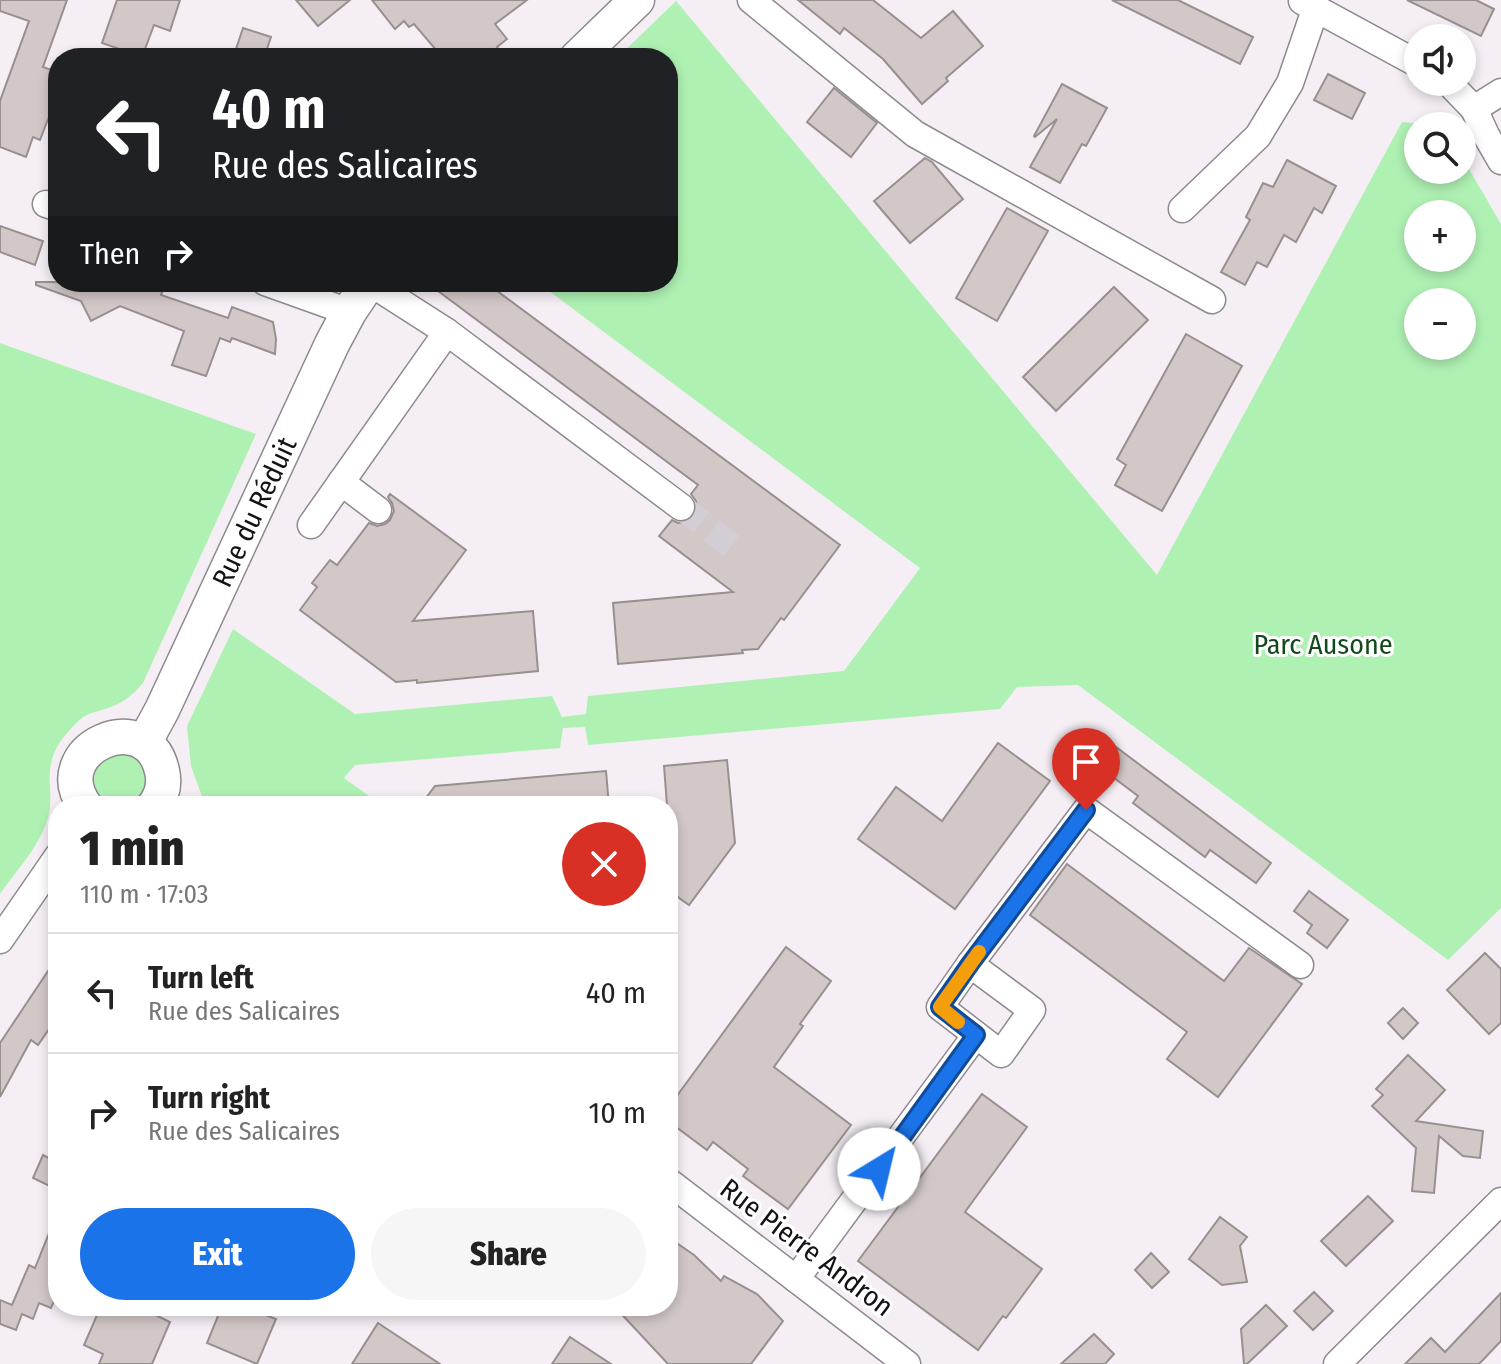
<!DOCTYPE html>
<html lang="en">
<head>
<meta charset="utf-8">
<style>
	body { margin:0; font-family:"Fira Sans Condensed",sans-serif; background:#f6f6f6; color:#222; height:100vh; display:flex; flex-direction:column; font-size:30px; white-space:nowrap }
	* { box-sizing:border-box; margin:0 }
	p { font-size:26px; color:#767676 }
	.icon { flex:none; width:44px; height:44px; fill:none; stroke:currentColor; stroke-width:2; stroke-linecap:round; stroke-linejoin:round }
	.map { position:relative; flex:1; overflow:hidden }
	.drawer { position:absolute; left:48px; top:796px; width:630px; height:520px; display:flex; flex-direction:column; background:#fff; border-radius:32px; box-shadow:0 4px 12px #0003 }
	.drawer>* { flex:none }
	.guide { position:absolute; left:48px; top:48px; width:630px; height:244px; border-radius:32px; box-shadow:0 4px 12px #0003; background:#202124; color:#fff; overflow:hidden }
	.buttons { position:absolute; left:1404px; top:24px; display:grid; gap:16px }
	.buttons a { display:grid; place-items:center; width:72px; height:72px; border-radius:50%; background:#fff; box-shadow:0 4px 12px #0003; font-size:40px }
	.pin { position:absolute; display:grid; place-items:center; width:68px; height:68px; color:#fff; margin:-82px -34px; border-radius:50% 50% 50% 0; rotate:-45deg; box-shadow:0 0 8px #0007 }
	.pin .icon { rotate:45deg }
	.me { position:absolute; width:88px; margin:-44px; rotate:36deg; stroke-linejoin:round; filter:drop-shadow(0 0 6px #0008) }
	.turn { display:flex; align-items:center; gap:28px; height:168px; padding:0 32px; font-size:36px }
	.turn .icon { width:104px; height:104px; stroke-width:2.5 }
	.turn b { display:block; font-size:56px; line-height:68px }
	.then { display:flex; align-items:center; height:76px; padding:0 32px; background:#0003; gap:16px; font-size:30px }
	.round { display:grid; place-items:center; flex:none; width:84px; height:84px; border-radius:42px; background:#f6f6f6 }
	.summary { display:flex; align-items:center; justify-content:space-between; height:136px; padding:0 32px }
	h1 { font-size:48px; font-weight:800; line-height:60px }
	.action { display:flex; gap:16px; margin-top:auto; padding:16px 32px }
	.action a { flex:1; height:92px; border-radius:48px; background:#1a73e8; color:#fff; font-size:32px; font-weight:800; line-height:92px; text-align:center }
	.action a+a { background:#f6f6f6; color:#222 }
	ul { padding:0; list-style:none }
	li { display:flex; align-items:center; gap:24px; height:120px; padding:0 32px; border-top:2px solid #e0e0e0 }
	li div { flex:1 }
	li b { display:block; font-size:30px }
	li em { font-style:normal }
	.map>svg:first-child { display:block }
	.green { fill:#aff1b3; fill-rule:evenodd }
	.building { fill:#d1c8c7; stroke:#98908f; stroke-width:2 }
	.lines { fill:none; stroke-linecap:round; stroke-linejoin:round }
	.minor-tunnel { stroke:#d3ced3; stroke-width:26; stroke-dasharray:26 13; stroke-linecap:butt }
	.minor-casing { stroke:#8e898e; stroke-width:29 }
	.tertiary-casing { stroke:#8e898e; stroke-width:37 }
	.minor { stroke:#fff; stroke-width:26 }
	.tertiary { stroke:#fff; stroke-width:34 }
	.route-casing { stroke:#114b97; stroke-width:20 }
	.route { stroke:#1a73e8; stroke-width:14 }
	.slow { stroke:#f59e0b; stroke-width:14 }
	.labels { text-anchor:middle; stroke-width:6; stroke-linejoin:round; paint-order:stroke }
	.street-label { font-size:28px; fill:#141214; stroke:#fff }
	.park-label { font-size:28px; fill:#13491c; stroke:#fff }
</style>
</head>
<body>
<div class="map">
<svg width="1501" height="1364" viewBox="0 0 1501 1364">
	<rect width="100%" height="100%" fill="#f5eff5"/>
	<g class="green">
		<path d="M676,1L1157,575L1402,122L1442,126H1418V170H1462V157L1501,224V908L1448,960L1078,685L1017,687L1000,709L588,745L585,727L563,728L560,748L355,765L344,778L383,806L205,805L191,766L187,726L233,629L355,714L552,696L562,717L586,714L588,696L844,671L920,568L537,282H668V58H617ZM1418,214H1462V258H1418ZM1418,302H1462V346H1418Z"/>
		<path d="M0,343L256,434L143,683C133,695 123,703 108,708C100,711 92,712 85,716C77,721 69,731 63,738C39,770 57,791 47,821C38,848 16,871 0,894Z"/>
		<circle cx="120" cy="780" r="26"/>
	</g>
	<g class="building">
		<path d="M0,0H67L43,67L57,72L50,90L58,93L40,140L33,137L26,157L0,147V101L29,21L0,11Z"/>
		<path d="M117,0H180L170,31L154,25L142,57L102,43Z"/>
		<path d="M296,0H350L318,26Z"/>
		<path d="M372,0H527L495,24L507,39L497,47L505,58H443L414,24L409,27L404,21L395,29Z"/>
		<path d="M798,0H873L921,38L953,11L983,46L946,78L948,81L922,104L883,59L844,28L840,34Z"/>
		<path d="M1112,0H1178L1253,37L1240,64Z"/>
		<path d="M1407,0H1476L1494,9L1481,36Z"/>
		<path d="M243,28L271,37L264,58H233Z"/>
		<path d="M1328,74L1365,93L1352,119L1314,100Z"/>
		<path d="M1062,84L1107,108L1086,146L1082,144L1060,183L1030,167L1057,119L1035,137L1034,136Z"/>
		<path d="M834,88L877,123L851,157L807,122Z"/>
		<path d="M925,158L932,162L963,199L910,243L874,201Z"/>
		<path d="M1287,160L1336,186L1322,213L1314,208L1296,242L1284,235L1267,267L1257,262L1245,285L1221,272L1250,220L1246,217L1263,183L1273,187Z"/>
		<path d="M1007,208L1048,231L997,321L956,298Z"/>
		<path d="M0,226L43,241L35,265L0,252Z"/>
		<path d="M36,282H166L161,295L228,318L232,307L273,322L276,339L275,354L232,338L230,342L220,338L206,376L172,365L184,331L120,306L91,321L81,301L36,285Z"/>
		<path d="M426,282H485L840,545L784,620L781,618L758,649L742,650L743,653L618,664L613,603L733,592L659,536L672,520L678,523L687,522L694,516L697,510L696,501L691,494L698,485Z"/>
		<path d="M1114,287L1148,320L1056,411L1023,377Z"/>
		<path d="M1186,334L1242,366L1162,511L1115,485L1126,465L1117,459Z"/>
		<path d="M390,494L466,550L413,621L533,611L538,671L417,683V680L396,682L300,610L317,587L312,583L330,560L337,565L369,523L377,526L385,524L390,520L394,511L392,503L388,497Z"/>
		<path d="M1108,741L1271,863L1256,883L1210,850L1205,857L1133,803L1138,796L1093,762Z"/>
		<path d="M998,743L1050,781L955,909L858,839L896,787L942,821Z"/>
		<path d="M727,760L735,843L689,905L668,890V818L664,766Z"/>
		<path d="M606,771L609,806H420L435,786Z"/>
		<path d="M1067,864L1224,981L1249,948L1302,984L1218,1097L1167,1059L1187,1032L1030,915Z"/>
		<path d="M1309,891L1348,920L1327,948L1307,933L1312,925L1294,911Z"/>
		<path d="M786,947L831,981L800,1024L803,1026L774,1067L851,1125L788,1209L743,1176L748,1169L713,1142L707,1150L668,1121V1108Z"/>
		<path d="M1485,953L1501,969V1023L1489,1034L1447,990Z"/>
		<path d="M58,956V1016L38,1045L31,1040L0,1097V1043Z"/>
		<path d="M1403,1008L1418,1023L1403,1039L1388,1023Z"/>
		<path d="M1408,1055L1445,1090L1416,1121L1483,1131L1480,1158L1463,1156L1439,1136L1434,1193L1412,1191L1416,1148L1372,1106L1383,1095L1376,1089Z"/>
		<path d="M982,1094L1027,1127L965,1212L1042,1269L1006,1318L1003,1316L978,1350L858,1261Z"/>
		<path d="M43,1155L58,1163V1190L33,1178Z"/>
		<path d="M1368,1196L1393,1221L1346,1266L1321,1241Z"/>
		<path d="M57,1213L58,1292L51,1308L39,1303L33,1319L22,1314L16,1330L0,1324V1300L12,1305L29,1265L35,1268Z"/>
		<path d="M1220,1217L1247,1237L1240,1246L1247,1282L1222,1285L1189,1259Z"/>
		<path d="M668,1237L694,1255L721,1281L724,1276L757,1294L783,1321L751,1364H668L614,1306H668Z"/>
		<path d="M1151,1253L1169,1272L1152,1288L1135,1270Z"/>
		<path d="M1314,1292L1333,1311L1313,1330L1294,1311Z"/>
		<path d="M1501,1293V1341L1479,1364H1405L1431,1338L1445,1352Z"/>
		<path d="M1266,1305L1287,1326L1247,1364H1244L1241,1329Z"/>
		<path d="M101,1306H149L147,1311L170,1322L152,1364H99L103,1354L84,1345Z"/>
		<path d="M222,1306H266L263,1314L276,1319L257,1364L207,1343Z"/>
		<path d="M378,1323L440,1364H352Z"/>
		<path d="M1094,1334L1114,1354L1105,1364H1061Z"/>
		<path d="M570,1337L611,1364H552Z"/>
	</g>
	<g class="lines">
		<path class="minor-tunnel" d="M681,507L732,546"/>
		<g class="minor-casing">
			<g id="minor">
				<path d="M751,0L915,134L1212,300"/>
				<path d="M1302,1L1418,64"/>
				<path d="M1448,82L1474,109L1501,92"/>
				<path d="M1474,109L1486,135L1501,161"/>
				<path d="M46,204L58,208"/>
				<path d="M1182,209L1258,136L1290,83L1316,7"/>
				<path d="M265,282L349,312"/>
				<path d="M369,282L447,332L681,507"/>
				<path d="M341,482L378,510"/>
				<path d="M311,525L447,332"/>
				<path d="M0,940L58,856"/>
				<path d="M970,964L1086,810L1300,965"/>
				<path d="M970,964L1032,1010L1001,1054L940,1007Z"/>
				<path d="M668,1181L907,1364"/>
				<path d="M796,1279L976,1035"/>
				<path d="M1337,1364L1501,1201"/>
			</g>
		</g>
		<g class="tertiary-casing">
			<g id="tertiary">
				<path d="M577,58L637,0"/>
				<path id="s1" d="M144,743L162,710L332,344L349,312L369,282"/>
				<path d="M85,806C44,749 147,703 162,771C165,784 162,796 154,806"/>
			</g>
		</g>
		<use href="#minor" class="minor"/>
		<use href="#tertiary" class="tertiary"/>
	</g>
	<g class="lines">
		<g class="route-casing">
			<path id="route" d="M879,1169L976,1035L940,1007L970,964L1086,810"/>
		</g>
		<use href="#route" class="route"/>
		<path class="slow" d="M958,1022L940,1007L979,952"/>
	</g>
	<g class="labels">
		<g class="street-label">
			<text dy="10" stroke="none"><textPath href="#s1" startOffset="256">Rue du Réduit</textPath></text>
			<text transform="translate(807 1247) rotate(37)" y="10">Rue Pierre Andron</text>
		</g>
		<g class="park-label">
			<text x="1323" y="654">Parc Ausone</text>
		</g>
	</g>
</svg>
<div class="buttons">
<a><svg class="icon" aria-label="sound" viewBox="0 0 24 24"><path d="M4 9h4l5-4v14l-5-4H4zM17 9q2 3 0 6"/></svg></a>
<a><svg class="icon" aria-label="search" viewBox="0 0 24 24"><circle cx="10" cy="10" r="6"/><path d="M15 15l6 6"/></svg></a>
<a>+</a>
<a>−</a>
</div>
<div class="pin" style="left:1086px;top:810px;background:#d93025"><svg class="icon" aria-label="arrive" viewBox="0 0 24 24"><path d="M6 21V4h12l-3 4 3 4H6"/></svg></div>
<svg class="me" style="left:879px;top:1169px" viewBox="-20 -20 40 40"><circle r="19" fill="#fff"/><path d="M0-13L10 11 0 6-10 11z" fill="#1a73e8"/></svg>
<div class="guide">
<div class="turn"><svg class="icon" aria-label="left" viewBox="0 0 24 24"><path d="M17 20v-9H6M10 6l-5 5 5 5"/></svg><div><b>40 m</b>Rue des Salicaires</div></div>
<div class="then">Then<svg class="icon" aria-label="right" viewBox="0 0 24 24"><path d="M7 20v-9h11M14 6l5 5-5 5"/></svg></div>
</div>
<section class="drawer">
<div class="summary"><div><h1>1 min</h1><p>110 m · 17:03</p></div><a class="round" style="background:#d93025;color:#fff"><svg class="icon" aria-label="close" viewBox="0 0 24 24"><path d="M6 6l12 12M18 6L6 18"/></svg></a></div>
<ul>
<li><svg class="icon" aria-label="left" viewBox="0 0 24 24"><path d="M17 20v-9H6M10 6l-5 5 5 5"/></svg><div><b>Turn left</b><p>Rue des Salicaires</p></div><em>40 m</em></li>
<li><svg class="icon" aria-label="right" viewBox="0 0 24 24"><path d="M7 20v-9h11M14 6l5 5-5 5"/></svg><div><b>Turn right</b><p>Rue des Salicaires</p></div><em>10 m</em></li>
</ul>
<div class="action"><a>Exit</a><a>Share</a></div>
</section>
</div>
</body>
</html>
